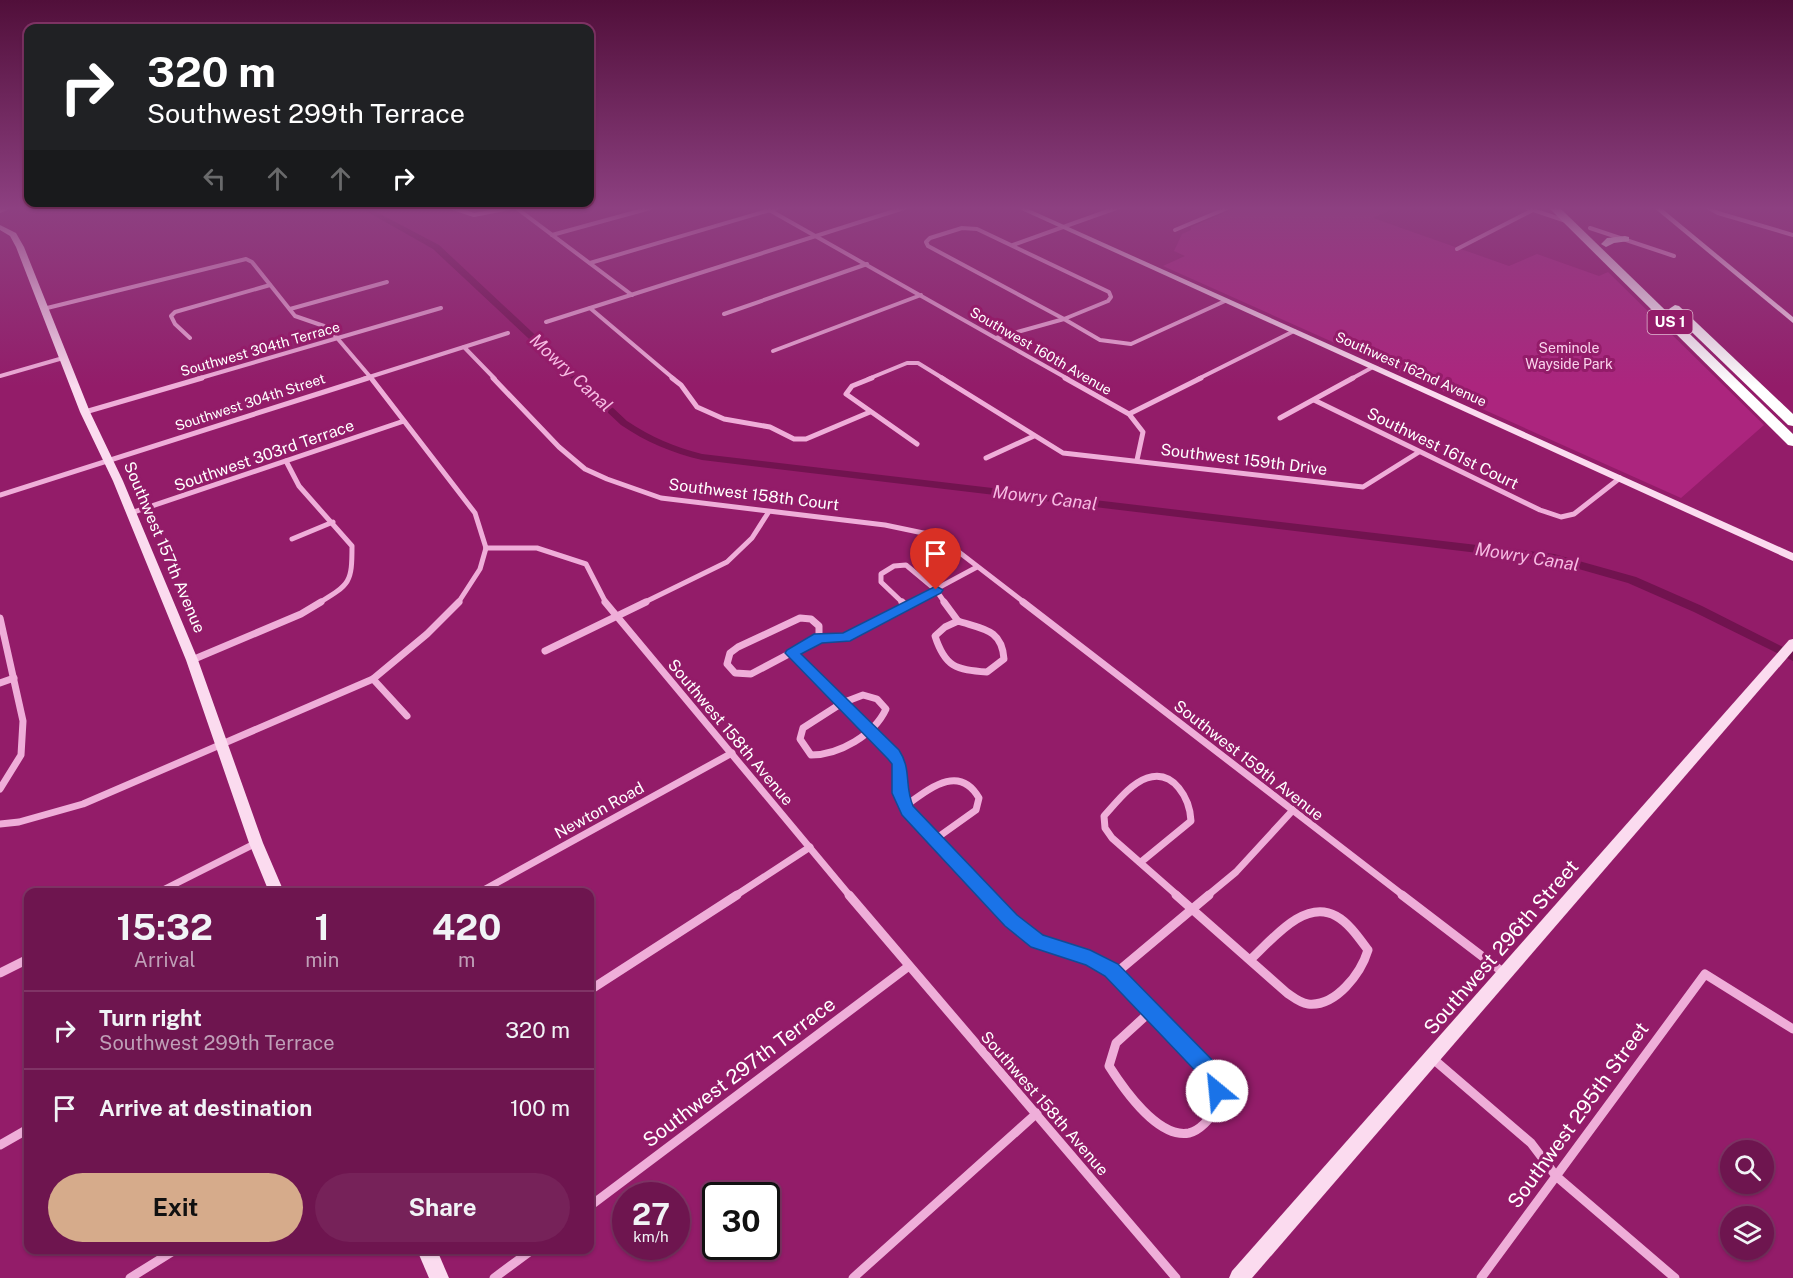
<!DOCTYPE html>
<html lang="en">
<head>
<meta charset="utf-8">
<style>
	body { margin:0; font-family:"Public Sans",sans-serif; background:#762259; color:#f1f3f6; height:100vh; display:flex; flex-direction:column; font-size:22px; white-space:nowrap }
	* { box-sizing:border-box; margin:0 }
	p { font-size:20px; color:#bf9fb7 }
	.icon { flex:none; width:33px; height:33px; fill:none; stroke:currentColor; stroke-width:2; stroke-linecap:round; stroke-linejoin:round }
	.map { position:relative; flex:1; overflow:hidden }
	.panel { position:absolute; left:24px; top:888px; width:570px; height:366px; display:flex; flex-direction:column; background:#6e154f; border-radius:12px; box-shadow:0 2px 4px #0004,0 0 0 2px #803466 }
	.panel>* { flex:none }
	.top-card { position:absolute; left:24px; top:24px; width:570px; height:183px; border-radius:12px; box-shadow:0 2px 4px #0004,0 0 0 2px #803466; background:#202124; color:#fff; overflow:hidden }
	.fabs { position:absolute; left:1720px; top:1140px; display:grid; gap:12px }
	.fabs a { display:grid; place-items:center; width:54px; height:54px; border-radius:50%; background:#6e154f; box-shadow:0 2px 4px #0004,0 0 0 2px #803466; font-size:30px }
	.speed { position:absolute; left:612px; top:1182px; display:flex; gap:12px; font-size:30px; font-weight:700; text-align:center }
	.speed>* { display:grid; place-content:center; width:78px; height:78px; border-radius:50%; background:#6e154f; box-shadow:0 2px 4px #0004,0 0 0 2px #803466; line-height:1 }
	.speed small { font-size:15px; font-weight:400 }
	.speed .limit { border:3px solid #111; border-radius:9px; background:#fff; color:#111 }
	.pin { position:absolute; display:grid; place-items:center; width:51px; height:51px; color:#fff; margin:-62px -26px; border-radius:50% 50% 50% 0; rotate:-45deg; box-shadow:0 0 6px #0007 }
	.pin .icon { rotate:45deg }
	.me { position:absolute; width:66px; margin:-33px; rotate:332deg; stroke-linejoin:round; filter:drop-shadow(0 0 4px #0008) }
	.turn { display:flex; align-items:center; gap:21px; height:126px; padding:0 24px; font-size:27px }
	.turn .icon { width:78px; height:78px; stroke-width:2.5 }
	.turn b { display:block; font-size:42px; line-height:51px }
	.lanes { display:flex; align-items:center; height:57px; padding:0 24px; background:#0003; justify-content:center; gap:30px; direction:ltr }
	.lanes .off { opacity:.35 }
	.eta { display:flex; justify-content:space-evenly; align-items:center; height:102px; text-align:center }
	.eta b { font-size:36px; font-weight:700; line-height:42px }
	.button { display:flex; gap:12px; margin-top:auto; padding:12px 24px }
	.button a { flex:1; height:69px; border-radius:36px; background:#d6ab8b; color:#111; font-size:24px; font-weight:700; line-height:69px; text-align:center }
	.button a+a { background:#762259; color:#f1f3f6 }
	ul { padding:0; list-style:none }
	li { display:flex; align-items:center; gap:18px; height:78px; padding:0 24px; border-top:2px solid #803466 }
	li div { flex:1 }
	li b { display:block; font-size:22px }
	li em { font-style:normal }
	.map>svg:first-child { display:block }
	.green { fill:#ac257e }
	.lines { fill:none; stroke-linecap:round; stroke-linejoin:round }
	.canal { fill:#71134f; fill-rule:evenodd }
	.street-far3 { stroke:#efaed9; stroke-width:4 }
	.street-far2 { stroke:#efaed9; stroke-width:5 }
	.street-far1 { stroke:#efaed9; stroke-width:7 }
	.street { stroke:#efaed9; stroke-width:9 }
	.secondary { fill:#fbdbef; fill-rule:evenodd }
	.highway { fill:#fff; fill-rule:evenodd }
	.route { fill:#1a73e8; stroke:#114b97; stroke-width:1.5 }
	.labels { text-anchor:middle; stroke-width:6; stroke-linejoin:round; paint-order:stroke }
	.far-park-label { font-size:14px; fill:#fad4ed; stroke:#931c69 }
	.far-street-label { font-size:14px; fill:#fff; stroke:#931c69 }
	.shield { fill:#931c69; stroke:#dfbbd2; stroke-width:1.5 }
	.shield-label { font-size:15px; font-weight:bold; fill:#fff }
	.street-label { font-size:16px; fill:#fff; stroke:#931c69 }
	.water-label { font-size:18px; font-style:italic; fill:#f6bae2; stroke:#931c69 }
	.near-street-label { font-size:20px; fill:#fff; stroke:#931c69 }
</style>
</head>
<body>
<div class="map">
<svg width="1793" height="1278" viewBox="0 0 1793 1278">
	<rect width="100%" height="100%" fill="#931c69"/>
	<path class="green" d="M1239,207H1396L1373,218L1509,266L1537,254L1599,276L1608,272L1764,425L1681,498L1163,266L1185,256L1174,251L1182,234L1191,230V227Z"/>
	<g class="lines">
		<path class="canal" d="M359,207H367L439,245L627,421C651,437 675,447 702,454L1554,554L1636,577L1702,606L1793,652V661L1694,612L1628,583L1554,562L702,460C672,453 646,442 621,425L433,249Z"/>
		<g class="street-far3">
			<path d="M450,207L474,215L515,207"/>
			<path d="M515,207L632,295"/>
			<path d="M764,207L1068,379"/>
			<path d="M1524,207L1566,221"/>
			<path d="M1707,207L1718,213L1793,235"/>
			<path d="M0,211L9,207"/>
			<path d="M962,228L977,229L1109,292L1111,297L1108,301L1064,319L928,246L926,242L930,238Z"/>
			<path d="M1590,228L1674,256"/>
			<path d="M1175,230L1230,207"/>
			<path d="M552,235L654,207"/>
			<path d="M1013,245L1119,207"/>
			<path d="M1457,249L1533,210"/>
			<path d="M590,263L780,207"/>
			<path d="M590,308L674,379"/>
			<path d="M43,309L246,259L252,262L295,316L324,326L332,332L372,379"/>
			<path d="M290,309L387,282"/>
			<path d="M724,314L867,264"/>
			<path d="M1064,319L1100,340L1131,344L1225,301"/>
			<path d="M546,322L907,207"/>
			<path d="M190,338L175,324L171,316L175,312L270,285"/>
			<path d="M996,338L1064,319"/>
			<path d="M464,347L495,379"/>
			<path d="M773,351L921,295"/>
			<path d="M0,376L63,358"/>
			<path d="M197,379L441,308"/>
			<path d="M363,379L508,333"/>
			<path d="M868,379L907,363H918L944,379"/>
			<path d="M1198,379L1294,331"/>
			<path d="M1351,379L1373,367"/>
		</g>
		<g class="street-far2">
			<path d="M371,378L475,513L486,548"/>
			<path d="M493,378L559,447L585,469L607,479L661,498L885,525L928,534L951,546L1025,603"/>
			<path d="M672,378L681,385L697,407L724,419L770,427L794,439H806L870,412"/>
			<path d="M872,378L852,386L846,394L917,444"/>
			<path d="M942,378L1063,453L1363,487L1419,452"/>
			<path d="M1065,378L1129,414L1143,432L1137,460"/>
			<path d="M1314,400L1540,510L1561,517L1574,514L1620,478"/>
			<path d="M85,412L202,378"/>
			<path d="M1129,414L1201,378"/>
			<path d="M1280,418L1353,378"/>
			<path d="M986,458L1034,436"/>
			<path d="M286,461L299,486L352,546C352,583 350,584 319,603"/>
			<path d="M0,495L368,378"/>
			<path d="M131,513L404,421"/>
			<path d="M292,539L333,522"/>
			<path d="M486,548H537L586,564L606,603"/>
			<path d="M458,603L480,569L486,548"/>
			<path d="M643,603L727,562L752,538L768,513"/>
			<path d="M903,603L881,582V574L894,566L906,565L936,590L945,603"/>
			<path d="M910,603L977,567"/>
		</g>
		<g class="street-far1">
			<path d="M605,602L850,896"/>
			<path d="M902,602L906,606"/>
			<path d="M944,602L958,621"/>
			<path d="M1023,602L1404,896"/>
			<path d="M0,618L23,721L21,755L0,789"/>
			<path d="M800,618L811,619L819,626V638L751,674L735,673L727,664L730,653L738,647Z"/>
			<path d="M958,621C983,629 1002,629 1004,659L987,672C956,670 945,667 935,636L945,627Z"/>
			<path d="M819,638H845L912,602"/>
			<path d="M545,651L646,602"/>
			<path d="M792,653L893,754L901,771L900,793L907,811L987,896"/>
			<path d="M192,660L301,614L321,602"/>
			<path d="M373,679L407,716"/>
			<path d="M0,683L14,678"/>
			<path d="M863,695L877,699L886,709C874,735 839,755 811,755L800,739L803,728L842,703Z"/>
			<path d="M905,806C929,789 959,763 979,798L976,810L934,840"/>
			<path d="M0,824L19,822L83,804L373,679L427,634L459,602"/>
			<path d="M1141,862L1191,821C1190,799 1174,769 1147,778C1130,784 1116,803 1104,816L1105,828L1112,838L1178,896"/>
			<path d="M159,892L256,843"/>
			<path d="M480,892L732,753"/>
			<path d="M735,896L810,847"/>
			<path d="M1207,896L1236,872L1293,810"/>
		</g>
		<g class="street">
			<path d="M849,895L1176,1278"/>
			<path d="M986,895L1027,935L1048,946L1090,958L1111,970L1151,1011"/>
			<path d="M1176,895L1287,993C1293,997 1300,1003 1308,1004C1336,1007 1361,973 1368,950C1359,938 1349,923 1336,916C1304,898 1271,941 1250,960"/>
			<path d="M1402,895L1504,973"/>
			<path d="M0,973L28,959"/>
			<path d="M1116,973L1209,895"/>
			<path d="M590,990L737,895"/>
			<path d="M1151,1011L1215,1077L1220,1105C1212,1115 1202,1130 1189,1133C1158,1139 1123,1088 1109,1066L1116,1043Z"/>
			<path d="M1432,1058L1531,1143L1556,1176L1675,1278"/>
			<path d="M0,1145L28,1129"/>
			<path d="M590,1206L909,966"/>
			<path d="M130,1278L175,1250"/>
			<path d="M494,1278L532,1250"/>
			<path d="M853,1278L1037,1113"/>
			<path d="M1481,1278L1705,974L1793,1029"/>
		</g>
		<g class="secondary">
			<path d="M1015,207H1024L1793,553V561Z"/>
			<path d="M1653,207H1660L1793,317V323Z"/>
			<path d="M0,225L16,233L24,247L90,412L123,481L198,660L263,843L284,892H269L249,843L186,660L113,481L80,412L16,247L10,236L0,230Z"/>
			<path d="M1793,639V651L1252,1278H1229L1232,1271L1789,640Z"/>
			<path d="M417,1250H437L449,1278H429Z"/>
		</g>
		<g class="highway">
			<path d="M1548,207H1559L1793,434V446L1788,445Z"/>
			<path d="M1625,236L1629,237V241L1614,243L1606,247L1601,244L1607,238Z"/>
			<path d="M1675,305L1679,306L1793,414V426L1788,425L1671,312L1669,309Z"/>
		</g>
	</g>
	<linearGradient id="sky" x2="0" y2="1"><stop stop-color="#510f3a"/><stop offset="0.54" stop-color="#8d4081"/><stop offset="1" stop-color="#8d4081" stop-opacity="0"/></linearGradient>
	<rect width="1793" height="386" fill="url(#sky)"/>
	<path class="route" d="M936,586L943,590L941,593L850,641L822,643L801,654L899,750C912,770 904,785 913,806L1017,915L1043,935L1090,950L1118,964L1222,1070L1227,1091L1224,1098L1217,1101L1210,1098L1206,1082L1105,976L1086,965L1031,947L1005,926L902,815L892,793V764L888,759L785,653L787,650L814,634L843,633Z"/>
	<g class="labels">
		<g class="far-park-label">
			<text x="1569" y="353">Seminole<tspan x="1569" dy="16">Wayside Park</tspan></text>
		</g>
		<g class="far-street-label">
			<text transform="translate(260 349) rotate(-16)" y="5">Southwest 304th Terrace</text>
			<text transform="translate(1041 351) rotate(30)" y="5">Southwest 160th Avenue</text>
			<text transform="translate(1411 369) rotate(24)" y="5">Southwest 162nd Avenue</text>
			<text transform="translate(250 402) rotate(-18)" y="5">Southwest 304th Street</text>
		</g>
		<rect class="shield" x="1647.5" y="310" width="45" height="24" rx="4.5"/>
		<g class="shield-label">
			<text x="1670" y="327">US 1</text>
		</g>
		<g class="street-label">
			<text transform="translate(1443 448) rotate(26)" y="6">Southwest 161st Court</text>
			<text transform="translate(264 455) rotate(-19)" y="6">Southwest 303rd Terrace</text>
			<text transform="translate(1244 459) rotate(7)" y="6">Southwest 159th Drive</text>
			<text transform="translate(754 494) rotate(7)" y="6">Southwest 158th Court</text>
			<text transform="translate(165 547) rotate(67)" y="6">Southwest 157th Avenue</text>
			<text transform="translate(731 732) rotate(50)" y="6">Southwest 158th Avenue</text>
			<text transform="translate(1249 760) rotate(38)" y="6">Southwest 159th Avenue</text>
			<text transform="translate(599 810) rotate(-29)" y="6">Newton Road</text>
			<text transform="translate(1045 1103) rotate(49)" y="6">Southwest 158th Avenue</text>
		</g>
		<g class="water-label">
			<text transform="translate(571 373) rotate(43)" y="6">Mowry Canal</text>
			<text transform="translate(1045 498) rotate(7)" y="6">Mowry Canal</text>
			<text transform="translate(1527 557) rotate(9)" y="6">Mowry Canal</text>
		</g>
		<g class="near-street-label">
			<text transform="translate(1501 947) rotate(-49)" y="7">Southwest 296th Street</text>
			<text transform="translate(739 1072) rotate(-37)" y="7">Southwest 297th Terrace</text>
			<text transform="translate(1578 1115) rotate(-54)" y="7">Southwest 295th Street</text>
		</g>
	</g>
</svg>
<div class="fabs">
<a><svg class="icon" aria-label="search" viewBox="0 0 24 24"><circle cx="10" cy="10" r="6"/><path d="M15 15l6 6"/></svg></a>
<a><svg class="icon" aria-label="layers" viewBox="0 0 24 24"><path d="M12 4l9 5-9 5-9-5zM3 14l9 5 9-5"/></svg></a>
</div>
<div class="speed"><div>27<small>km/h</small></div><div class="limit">30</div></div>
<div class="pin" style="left:936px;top:590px;background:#d93025"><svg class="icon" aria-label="arrive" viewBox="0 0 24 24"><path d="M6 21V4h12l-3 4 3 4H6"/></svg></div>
<svg class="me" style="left:1217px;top:1091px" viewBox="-20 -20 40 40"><circle r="19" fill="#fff"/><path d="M0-13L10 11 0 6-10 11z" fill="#1a73e8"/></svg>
<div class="top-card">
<div class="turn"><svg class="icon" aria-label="right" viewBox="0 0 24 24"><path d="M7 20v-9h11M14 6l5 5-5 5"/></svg><div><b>320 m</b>Southwest 299th Terrace</div></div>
<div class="lanes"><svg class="icon off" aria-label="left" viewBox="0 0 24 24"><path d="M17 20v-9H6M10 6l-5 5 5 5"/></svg><svg class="icon off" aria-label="ahead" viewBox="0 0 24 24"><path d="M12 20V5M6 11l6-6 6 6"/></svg><svg class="icon off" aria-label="ahead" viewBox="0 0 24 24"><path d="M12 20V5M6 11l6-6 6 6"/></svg><svg class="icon" aria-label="right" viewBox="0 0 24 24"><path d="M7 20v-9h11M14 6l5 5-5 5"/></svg></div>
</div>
<section class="panel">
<div class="eta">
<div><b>15:32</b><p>Arrival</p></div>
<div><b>1</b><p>min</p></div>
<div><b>420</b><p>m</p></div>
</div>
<ul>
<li><svg class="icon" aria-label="right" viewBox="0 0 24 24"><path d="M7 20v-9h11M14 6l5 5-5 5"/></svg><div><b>Turn right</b><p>Southwest 299th Terrace</p></div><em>320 m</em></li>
<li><svg class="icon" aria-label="arrive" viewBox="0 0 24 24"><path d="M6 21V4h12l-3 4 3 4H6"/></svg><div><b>Arrive at destination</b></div><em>100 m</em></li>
</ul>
<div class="button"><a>Exit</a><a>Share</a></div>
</section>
</div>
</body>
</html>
